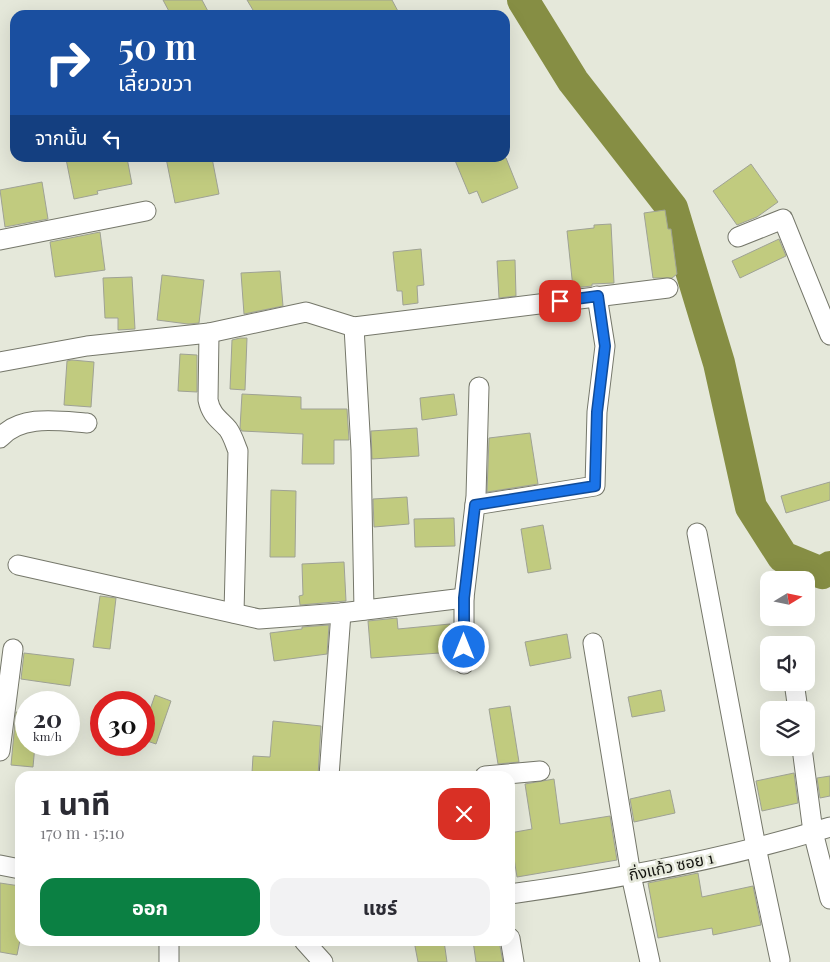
<!DOCTYPE html>
<html lang="th">
<head>
<meta charset="utf-8">
<style>
	body { margin:0; font-family:"Playfair Display","Noto Sans Thai",serif; background:#f2f2f3; color:#2b2b33; height:100vh; display:flex; flex-direction:column; font-size:19px; white-space:nowrap }
	* { box-sizing:border-box; margin:0 }
	p { font-size:16px; color:#7c7c81 }
	.icon { flex:none; width:28px; height:28px; fill:none; stroke:currentColor; stroke-width:2; stroke-linecap:round; stroke-linejoin:round }
	.map { position:relative; flex:1; overflow:hidden }
	.drawer { position:absolute; left:15px; top:771px; width:500px; height:175px; display:flex; flex-direction:column; background:#fff; border-radius:15px; box-shadow:0 5px 20px #0002 }
	.drawer>* { flex:none }
	.top-card { position:absolute; left:10px; top:10px; width:500px; height:152px; border-radius:15px; box-shadow:0 5px 20px #0002; background:#1a4fa0; color:#fff; overflow:hidden }
	.needle { width:32px; rotate:80deg }
	.controls { position:absolute; left:760px; top:571px; display:grid; gap:10px }
	.controls a { display:grid; place-items:center; width:55px; height:55px; border-radius:10px; background:#fff; box-shadow:0 5px 20px #0002; font-size:25px }
	.speed { position:absolute; left:15px; top:691px; display:flex; gap:10px; font-size:25px; font-weight:700; text-align:center }
	.speed>* { display:grid; place-content:center; width:65px; height:65px; border-radius:50%; background:#fff; box-shadow:0 5px 20px #0002; line-height:1 }
	.speed small { font-size:12px; font-weight:400 }
	.speed .limit { border:8px solid #d22; background:#fff; color:#111 }
	.pin { position:absolute; display:grid; place-items:center; width:42px; height:42px; color:#fff; margin:-21px; border-radius:10px; box-shadow:0 2px 8px #0006 }
	.me { position:absolute; width:55px; margin:-28px; rotate:0deg; stroke-linejoin:round; filter:drop-shadow(0 0 4px #0008) }
	.turn { display:flex; align-items:center; gap:18px; height:105px; padding:0 25px; font-size:22px }
	.turn .icon { width:65px; height:65px; stroke-width:2.5 }
	.turn b { display:block; font-size:35px; line-height:42px }
	.then { display:flex; align-items:center; height:48px; padding:0 25px; background:#0003; gap:10px; font-size:19px }
	.round { display:grid; place-items:center; flex:none; width:52px; height:52px; border-radius:15px; background:#f2f2f3 }
	.head { display:flex; align-items:center; justify-content:space-between; height:85px; padding:0 25px }
	h1 { font-size:30px; font-weight:700; line-height:38px }
	.primary-button { display:flex; gap:10px; margin-top:auto; padding:10px 25px }
	.primary-button a { flex:1; height:58px; border-radius:15px; background:#0b8043; color:#fff; font-size:20px; font-weight:700; line-height:58px; text-align:center }
	.primary-button a+a { background:#f2f2f3; color:#2b2b33 }
	.map>svg:first-child { display:block }
	.lines { fill:none; stroke-linecap:round; stroke-linejoin:round }
	.river { stroke:#868e44; stroke-width:32 }
	.building { fill:#c1cb7f; stroke:#9fa295 }
	.minor-casing { stroke:#75776a; stroke-width:21 }
	.minor { stroke:#fff; stroke-width:19 }
	.route-casing { stroke:#114b97; stroke-width:12 }
	.route { stroke:#1a73e8; stroke-width:9 }
	.labels { text-anchor:middle; stroke-width:5; stroke-linejoin:round; paint-order:stroke }
	.street-label { font-size:16px; fill:#141410; stroke:#e5e8da }
</style>
</head>
<body>
<div class="map">
<svg width="830" height="962" viewBox="0 0 830 962">
	<rect width="100%" height="100%" fill="#e5e8da"/>
	<g class="lines">
		<path class="river" d="M523,0L573,81L672,208L719,363L751,507L783,557L822,573L830,567"/>
	</g>
	<g class="building">
		<path d="M163,0H202L210,15H171Z"/>
		<path d="M247,0H392L400,15H256Z"/>
		<path d="M76,158H127L132,184L97,191L98,194L74,199L66,159Z"/>
		<path d="M166,158H212L219,194L175,203Z"/>
		<path d="M454,158H506L518,188L482,203L477,191L469,194Z"/>
		<path d="M751,164L778,202L757,217L737,225L713,191Z"/>
		<path d="M42,182L48,219L5,227L0,190Z"/>
		<path d="M665,210L668,229H671L677,274L672,278H653L644,213Z"/>
		<path d="M611,224L614,283L592,284V286L573,288L567,231L594,228V225Z"/>
		<path d="M100,232L105,270L55,277L50,242Z"/>
		<path d="M779,239L786,256L740,278L732,261Z"/>
		<path d="M421,249L424,285L417,286L418,303L403,305L402,291H397L393,252Z"/>
		<path d="M515,260L516,296L499,298L497,261Z"/>
		<path d="M280,271L283,306L244,314L241,273Z"/>
		<path d="M162,275L204,280L199,323L188,324L157,320Z"/>
		<path d="M132,277L135,329L118,330V318H105L103,278Z"/>
		<path d="M240,338H247L245,390L230,389L232,340Z"/>
		<path d="M180,354L197,355V392L178,391Z"/>
		<path d="M72,360L94,362L91,407L64,405L67,361Z"/>
		<path d="M242,394L301,397V409H347L349,440H334V464H302L303,434L242,431L240,428Z"/>
		<path d="M454,394L457,415L422,420L420,398Z"/>
		<path d="M417,428L419,456L372,459L371,431Z"/>
		<path d="M530,433L538,484L487,492L489,438Z"/>
		<path d="M830,482V500L786,513L781,496Z"/>
		<path d="M271,490L296,491L295,557H270Z"/>
		<path d="M407,497L409,524L374,527L373,499Z"/>
		<path d="M454,518L455,546L415,547L414,519Z"/>
		<path d="M543,525L551,569L528,573L521,529Z"/>
		<path d="M344,562L346,601L300,605L299,596L303,595L302,564Z"/>
		<path d="M100,596L116,598L110,649L93,647Z"/>
		<path d="M397,618L398,629L450,624L453,652L371,658L368,621Z"/>
		<path d="M329,625L327,654L274,661L270,633L302,629V627Z"/>
		<path d="M567,634L571,658L530,666L525,642Z"/>
		<path d="M24,653L74,659L70,686L21,679Z"/>
		<path d="M661,690L665,711L632,717L628,697Z"/>
		<path d="M155,695L171,701L156,744L144,740V727Z"/>
		<path d="M510,706L519,762L498,764L489,709Z"/>
		<path d="M16,712L26,713V745H35L33,767L11,765Z"/>
		<path d="M273,721L321,726L318,776H275L252,773L253,756L270,757Z"/>
		<path d="M794,773L798,803L762,811L756,781Z"/>
		<path d="M830,776V796L820,798L817,778Z"/>
		<path d="M554,779L560,824L610,816L617,860L517,877L510,833L532,829L525,784Z"/>
		<path d="M670,790L675,813L634,822L630,799Z"/>
		<path d="M698,873L702,897L753,886L761,925L713,935L712,928L658,938L648,883Z"/>
		<path d="M0,883L20,886V940L17,955L0,952Z"/>
		<path d="M414,941H444L447,962H418Z"/>
		<path d="M473,941H499L503,962H476Z"/>
	</g>
	<g class="lines">
		<g class="minor-casing">
			<g id="minor">
				<path d="M738,237L783,219L830,335"/>
				<path d="M0,240L146,211"/>
				<path d="M354,327L361,450L364,610"/>
				<path d="M209,333L208,400C211,415 219,419 228,429C233,436 235,444 238,451L234,613"/>
				<path d="M0,362L87,346L209,333L306,312L354,327L668,288"/>
				<path d="M0,438C21,414 59,421 87,423"/>
				<path d="M475,505L595,486L597,412L605,346L597,296"/>
				<path d="M697,533L756,847L780,960"/>
				<path d="M18,565L259,619L341,613L464,598"/>
				<path d="M593,643L631,875L650,962"/>
				<path d="M464,664V598L476,496L479,387"/>
				<path d="M794,682L798,710"/>
				<path d="M802,748L813,832L830,899"/>
				<path d="M0,751L13,649"/>
				<path d="M329,776L341,613"/>
				<path d="M485,776L540,771"/>
				<path d="M0,865L20,869"/>
				<path d="M510,894C618,879 726,859 830,827"/>
				<path d="M510,938L514,962"/>
				<path d="M304,941L323,962"/>
				<path d="M169,962V941"/>
			</g>
		</g>
		<use href="#minor" class="minor"/>
	</g>
	<g class="lines">
		<g class="route-casing">
			<path id="route" d="M464,647V598L475,505L595,486L597,412L605,346L598,296L560,301"/>
		</g>
		<use href="#route" class="route"/>
	</g>
	<g class="labels">
		<g class="street-label">
			<text transform="translate(671 866) rotate(-12)" y="6">กิ่งแก้ว ซอย 1</text>
		</g>
	</g>
</svg>
<div class="controls">
<a><svg class="needle" viewBox="-14 -14 28 28"><path d="M0-13l5 13h-10z" fill="#e53935"/><path d="M0 13l5-13h-10z" fill="#7c7c81"/></svg></a>
<a><svg class="icon" aria-label="sound" viewBox="0 0 24 24"><path d="M4 9h4l5-4v14l-5-4H4zM17 9q2 3 0 6"/></svg></a>
<a><svg class="icon" aria-label="layers" viewBox="0 0 24 24"><path d="M12 4l9 5-9 5-9-5zM3 14l9 5 9-5"/></svg></a>
</div>
<div class="speed"><div>20<small>km/h</small></div><div class="limit">30</div></div>
<div class="pin" style="left:560px;top:301px;background:#d93025"><svg class="icon" aria-label="arrive" viewBox="0 0 24 24"><path d="M6 21V4h12l-3 4 3 4H6"/></svg></div>
<svg class="me" style="left:464px;top:647px" viewBox="-20 -20 40 40"><circle r="17" fill="#1a73e8" stroke="#fff" stroke-width="3"/><path d="M0-11L8 9 0 5-8 9z" fill="#fff"/></svg>
<div class="top-card">
<div class="turn"><svg class="icon" aria-label="right" viewBox="0 0 24 24"><path d="M7 20v-9h11M14 6l5 5-5 5"/></svg><div><b>50 m</b>เลี้ยวขวา</div></div>
<div class="then">จากนั้น<svg class="icon" aria-label="left" viewBox="0 0 24 24"><path d="M17 20v-9H6M10 6l-5 5 5 5"/></svg></div>
</div>
<section class="drawer">
<div class="head"><div><h1>1 นาที</h1><p>170 m · 15:10</p></div><a class="round" style="background:#d93025;color:#fff"><svg class="icon" aria-label="close" viewBox="0 0 24 24"><path d="M6 6l12 12M18 6L6 18"/></svg></a></div>
<div class="primary-button"><a>ออก</a><a>แชร์</a></div>
</section>
</div>
</body>
</html>
